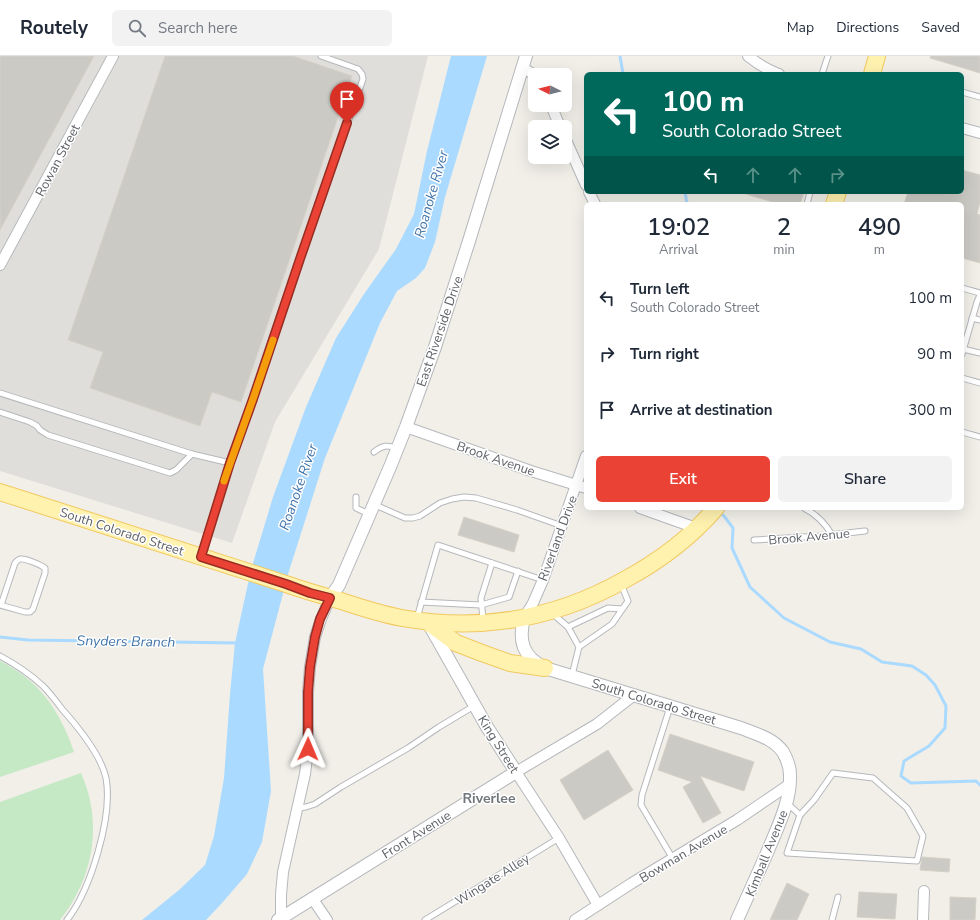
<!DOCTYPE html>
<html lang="en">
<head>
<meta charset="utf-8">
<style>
	body { margin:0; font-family:"Nunito Sans",sans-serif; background:#f2f2f3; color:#1f2937; height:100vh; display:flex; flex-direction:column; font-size:15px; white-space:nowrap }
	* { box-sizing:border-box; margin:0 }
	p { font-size:13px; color:#747a83 }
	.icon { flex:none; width:22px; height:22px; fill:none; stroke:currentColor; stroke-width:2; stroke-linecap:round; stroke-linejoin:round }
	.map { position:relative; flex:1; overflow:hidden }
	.side { position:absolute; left:584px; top:146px; width:380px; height:308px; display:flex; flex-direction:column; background:#fff; border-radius:6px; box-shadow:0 4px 16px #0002 }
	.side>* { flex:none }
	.banner { position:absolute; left:584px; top:16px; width:380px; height:122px; border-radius:6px; box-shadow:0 4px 16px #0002; background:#00695c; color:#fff; overflow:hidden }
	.needle { width:26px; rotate:276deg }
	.buttons { position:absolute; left:528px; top:12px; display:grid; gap:8px }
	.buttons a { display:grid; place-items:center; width:44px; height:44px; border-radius:6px; background:#fff; box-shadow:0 4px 16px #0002; font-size:20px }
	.pin { position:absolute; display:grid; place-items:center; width:34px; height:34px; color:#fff; margin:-41px -17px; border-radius:50% 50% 50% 0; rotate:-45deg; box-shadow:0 0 4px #0007 }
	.pin .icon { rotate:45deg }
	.me { position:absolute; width:44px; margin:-22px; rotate:1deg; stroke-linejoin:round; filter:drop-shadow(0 0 3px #0008) }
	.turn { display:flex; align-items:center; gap:14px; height:84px; padding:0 12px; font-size:18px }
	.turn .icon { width:52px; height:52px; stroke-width:2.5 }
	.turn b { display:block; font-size:28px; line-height:34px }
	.lanes { display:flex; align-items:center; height:38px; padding:0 12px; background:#0003; justify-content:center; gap:20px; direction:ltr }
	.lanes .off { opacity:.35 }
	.eta { display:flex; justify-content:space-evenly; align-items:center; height:68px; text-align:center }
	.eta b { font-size:24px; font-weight:600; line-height:28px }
	.cta { display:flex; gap:8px; margin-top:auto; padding:8px 12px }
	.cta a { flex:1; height:46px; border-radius:6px; background:#ea4335; color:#fff; font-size:16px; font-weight:600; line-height:46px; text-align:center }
	.cta a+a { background:#f2f2f3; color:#1f2937 }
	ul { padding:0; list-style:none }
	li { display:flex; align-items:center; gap:12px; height:56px; padding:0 12px }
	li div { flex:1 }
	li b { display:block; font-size:15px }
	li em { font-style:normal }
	header { display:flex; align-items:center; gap:24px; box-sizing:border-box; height:56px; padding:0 20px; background:#fff; border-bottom:1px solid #e0e1e3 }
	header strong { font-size:19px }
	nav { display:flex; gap:22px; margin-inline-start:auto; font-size:14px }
	.search { width:280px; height:36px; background:#f2f2f3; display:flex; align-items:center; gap:10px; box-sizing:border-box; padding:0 14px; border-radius:6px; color:#747a83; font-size:15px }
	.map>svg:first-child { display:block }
	.industrial { fill:#e0deda }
	.green { fill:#c5e8c5 }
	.water { fill:#aadaff }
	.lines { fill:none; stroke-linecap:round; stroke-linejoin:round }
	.stream { stroke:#aadaff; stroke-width:3 }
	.building { fill:#cccac5; stroke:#d6d1c6 }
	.service-casing { stroke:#b5b8bc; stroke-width:7 }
	.minor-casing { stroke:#b5b8bc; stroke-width:12 }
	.tertiary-casing { stroke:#b5b8bc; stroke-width:14 }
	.primary-casing { stroke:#f2c960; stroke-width:18 }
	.service { stroke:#fff; stroke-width:5 }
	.minor { stroke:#fff; stroke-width:10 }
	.tertiary { stroke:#fff; stroke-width:12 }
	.primary { stroke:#fff2af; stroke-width:16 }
	.route-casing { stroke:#982c22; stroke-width:10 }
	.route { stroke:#ea4335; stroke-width:7 }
	.slow { stroke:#f59e0b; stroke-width:7 }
	.labels { text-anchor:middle; stroke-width:3; stroke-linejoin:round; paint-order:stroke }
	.street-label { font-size:13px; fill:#5f6368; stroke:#fff }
	.water-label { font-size:14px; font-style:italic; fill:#4174aa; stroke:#fff }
	.neighbourhood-label { font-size:14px; font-weight:bold; fill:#70757a; stroke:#fff }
</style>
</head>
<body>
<header>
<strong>Routely</strong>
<div class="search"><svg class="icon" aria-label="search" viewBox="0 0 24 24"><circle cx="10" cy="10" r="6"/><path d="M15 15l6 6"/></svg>Search here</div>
<nav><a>Map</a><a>Directions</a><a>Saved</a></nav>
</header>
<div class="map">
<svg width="980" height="864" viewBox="0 0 980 864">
	<rect width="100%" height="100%" fill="#f1efe8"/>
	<path class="industrial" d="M0,0H428L379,193L275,366L232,487L0,415Z"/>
	<g class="green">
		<path d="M0,605C39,624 60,655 74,696L0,721Z"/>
		<path d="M81,717C84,725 87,732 89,740C100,784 88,829 60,864H0V746Z"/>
	</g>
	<path class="water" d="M451,0H487L445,141L435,186L425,212L416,222L397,235L380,267L325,402L289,515L263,613L271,735L262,786L247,818L222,847L206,864H142L179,834L205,809L214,780L224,722L230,638L235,587L251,514L273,441L306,351L336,282L364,238L396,193L414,158L427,95Z"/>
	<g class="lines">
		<g class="stream">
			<path d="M620,0L623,18"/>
			<path d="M685,136L687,148"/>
			<path d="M719,456L724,460L733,472L732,492L750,531L784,562L830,586L861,593L882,606L912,610L926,619L935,629L946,650L945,672L929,690L904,705L901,720L911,727L976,725L980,729"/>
			<path d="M0,581L28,584L238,587"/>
		</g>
	</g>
	<g class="building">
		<path d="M0,0H94L0,174Z"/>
		<path d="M165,0H293L352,20L241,346L212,336L200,370L90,332L103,296L68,284Z"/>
		<path d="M931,0H980V17L930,2Z"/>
		<path d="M962,114L980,119V146L977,158L980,159V207L962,202V148H904L908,136H962Z"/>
		<path d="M746,136H804L800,148H779L746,138Z"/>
		<path d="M464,461L519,479L514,496L458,479Z"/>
		<path d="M670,678L754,706L744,735L700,720L721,757L703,767L683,731L692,726L658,714Z"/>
		<path d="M608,694L633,734L584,764L560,724Z"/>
		<path d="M922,801L950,803L949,816L920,814Z"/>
		<path d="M787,827L809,838L797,864H770Z"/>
		<path d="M859,836L897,838L895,863L857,861Z"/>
		<path d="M950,841L976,842L975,864H950Z"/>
	</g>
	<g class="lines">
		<g class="service-casing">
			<g id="service">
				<path d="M822,18L828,0"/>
				<path d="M962,36L980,41"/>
				<path d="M807,148L810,136"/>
				<path d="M962,232L980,237"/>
				<path d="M972,262L980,264"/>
				<path d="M963,293L980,297"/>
				<path d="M962,298L977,246L980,239"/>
				<path d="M962,322L980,327"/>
				<path d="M0,337L192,398L230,407"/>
				<path d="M0,356L30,366L37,370L40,374L48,379L170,417L176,414L192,398"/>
				<path d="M962,376L980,381"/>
				<path d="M374,396C383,389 387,389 397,392"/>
				<path d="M356,441V452L369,458"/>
				<path d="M373,448L405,462H413L420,460L440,447L452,443L464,441L476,442L517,454L562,470"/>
				<path d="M804,452C816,458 825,467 832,479"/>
				<path d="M754,484L820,480L865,475"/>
				<path d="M202,498L230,407L253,343L301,200L363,23L362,18L358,13L321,0"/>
				<path d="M421,546L481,549L509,541L518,515"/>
				<path d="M0,549L25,556H30L33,553L45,517V512C41,509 25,502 20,503C17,504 17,505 15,507L1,549"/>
				<path d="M553,558L568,571L579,591L572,619"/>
				<path d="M417,562L438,489L543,524"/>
				<path d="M483,564L481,542L492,507"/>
				<path d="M568,571L608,552L622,553"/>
				<path d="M579,591L612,568L628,545L621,528"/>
				<path d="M0,600C15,608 30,618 43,630C50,637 56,645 62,653C78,671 101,699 106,722C113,760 91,833 67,864"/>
				<path d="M670,651L642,739L641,749L673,803"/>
				<path d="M833,717L873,722L907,752L923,780L917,805L787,797L800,759L814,744Z"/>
				<path d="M787,747L800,759"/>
				<path d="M298,752L306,751L315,748L341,731L408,692L439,671L474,650"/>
				<path d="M425,864L559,782"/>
				<path d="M832,864L838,841"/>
			</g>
		</g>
		<g class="minor-casing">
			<g id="minor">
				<path d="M748,0C758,8 767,14 779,18"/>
				<path d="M522,13L528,15L535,19"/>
				<path d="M551,49L560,71"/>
				<path d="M962,72L980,77"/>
				<path d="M565,82L586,129"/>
				<path d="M589,136L595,148"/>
				<path d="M0,209L113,0"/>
				<path d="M406,371L531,415L586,432"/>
				<path d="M640,452L696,472"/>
				<path d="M524,562L533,547L543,524L586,400"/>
				<path d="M312,842L327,864"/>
				<path d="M598,849L559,782L516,716L597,668L634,639"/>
				<path d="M281,862V839L283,816L305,718L308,693V636L310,611L315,581L321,563L330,542"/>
				<path d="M575,864L632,827L737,764L790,728"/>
				<path d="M923,864L924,835"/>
			</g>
		</g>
		<g class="tertiary-casing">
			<g id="tertiary">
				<path d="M330,542L339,529L390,411L406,371L435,291L469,185L526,0"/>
				<path d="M524,562C518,585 523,601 545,612L741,672C756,678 773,682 783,696C787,703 790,711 790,719C791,746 777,772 767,797C757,819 747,842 737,864"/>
				<path d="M278,864L516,716L487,671L430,570"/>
			</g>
		</g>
		<g class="primary-casing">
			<g id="primary">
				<path d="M872,18L877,0"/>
				<path d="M834,148L838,136"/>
				<path d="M0,436L286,528C303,534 320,539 338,544C359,551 380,558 402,562C481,576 556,563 626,523C659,505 691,481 716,452"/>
				<path d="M428,566L456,587L482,597L510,607L545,612"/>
			</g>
		</g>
		<use href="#service" class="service"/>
		<use href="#minor" class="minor"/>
		<use href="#tertiary" class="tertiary"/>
		<use href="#primary" class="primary"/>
	</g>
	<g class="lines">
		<g class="route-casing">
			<path id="route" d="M308,693V636L310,611L315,581L320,563L330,542L310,537L286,528L201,501L230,407L253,343L301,200L347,67"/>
		</g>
		<use href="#route" class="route"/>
		<path class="slow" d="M224,425L253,343L273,284"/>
	</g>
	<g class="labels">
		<g class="street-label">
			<text transform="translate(57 104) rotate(-62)" y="5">Rowan Street</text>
			<text transform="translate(439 275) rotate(-71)" y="5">East Riverside Drive</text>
			<text transform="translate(496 402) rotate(19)" y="5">Brook Avenue</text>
			<text transform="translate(122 475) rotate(18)" y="5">South Colorado Street</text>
			<text transform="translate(809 480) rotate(-5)" y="5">Brook Avenue</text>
			<text transform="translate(557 482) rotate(-70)" y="5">Riverland Drive</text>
			<text transform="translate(654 645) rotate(17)" y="5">South Colorado Street</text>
			<text transform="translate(499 688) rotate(58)" y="5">King Street</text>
			<text transform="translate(416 778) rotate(-32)" y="5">Front Avenue</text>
			<text transform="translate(683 797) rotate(-31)" y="5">Bowman Avenue</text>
			<text transform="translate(766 797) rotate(-68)" y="5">Kimball Avenue</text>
			<text transform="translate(492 823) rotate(-32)" y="5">Wingate Alley</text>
		</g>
		<g class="water-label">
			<text transform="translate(431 138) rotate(-74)" y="5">Roanoke River</text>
			<text transform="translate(298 431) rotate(-71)" y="5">Roanoke River</text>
			<text transform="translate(126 585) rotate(1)" y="5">Snyders Branch</text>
		</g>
		<g class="neighbourhood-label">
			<text x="489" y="747">Riverlee</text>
		</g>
	</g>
</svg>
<div class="buttons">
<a><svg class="needle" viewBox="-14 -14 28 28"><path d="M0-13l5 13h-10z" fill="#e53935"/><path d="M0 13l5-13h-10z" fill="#747a83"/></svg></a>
<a><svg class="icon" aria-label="layers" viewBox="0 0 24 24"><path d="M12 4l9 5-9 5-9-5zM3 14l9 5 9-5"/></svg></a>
</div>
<div class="pin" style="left:347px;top:67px;background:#d93025"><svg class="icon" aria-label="arrive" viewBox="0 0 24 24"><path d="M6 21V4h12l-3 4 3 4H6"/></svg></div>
<svg class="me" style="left:308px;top:693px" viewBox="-20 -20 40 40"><path d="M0-17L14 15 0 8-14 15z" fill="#ea4335" stroke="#fff" stroke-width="4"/></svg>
<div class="banner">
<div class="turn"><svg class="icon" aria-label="left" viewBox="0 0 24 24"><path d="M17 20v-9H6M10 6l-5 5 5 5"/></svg><div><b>100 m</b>South Colorado Street</div></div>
<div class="lanes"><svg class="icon" aria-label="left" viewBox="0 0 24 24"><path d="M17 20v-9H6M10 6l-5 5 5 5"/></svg><svg class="icon off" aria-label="ahead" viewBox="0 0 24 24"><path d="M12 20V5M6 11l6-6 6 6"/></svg><svg class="icon off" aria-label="ahead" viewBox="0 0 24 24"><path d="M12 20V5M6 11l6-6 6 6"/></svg><svg class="icon off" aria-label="right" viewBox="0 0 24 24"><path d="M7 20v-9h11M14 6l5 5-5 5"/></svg></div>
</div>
<section class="side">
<div class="eta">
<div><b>19:02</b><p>Arrival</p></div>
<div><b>2</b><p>min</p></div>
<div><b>490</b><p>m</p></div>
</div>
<ul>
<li><svg class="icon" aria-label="left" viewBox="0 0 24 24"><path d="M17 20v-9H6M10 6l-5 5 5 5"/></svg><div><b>Turn left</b><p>South Colorado Street</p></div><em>100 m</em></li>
<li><svg class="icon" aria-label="right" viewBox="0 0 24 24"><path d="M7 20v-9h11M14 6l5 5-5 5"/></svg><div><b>Turn right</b></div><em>90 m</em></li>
<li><svg class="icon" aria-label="arrive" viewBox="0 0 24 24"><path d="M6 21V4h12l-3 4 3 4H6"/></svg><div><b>Arrive at destination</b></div><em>300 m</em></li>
</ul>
<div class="cta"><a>Exit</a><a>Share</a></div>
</section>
</div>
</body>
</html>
